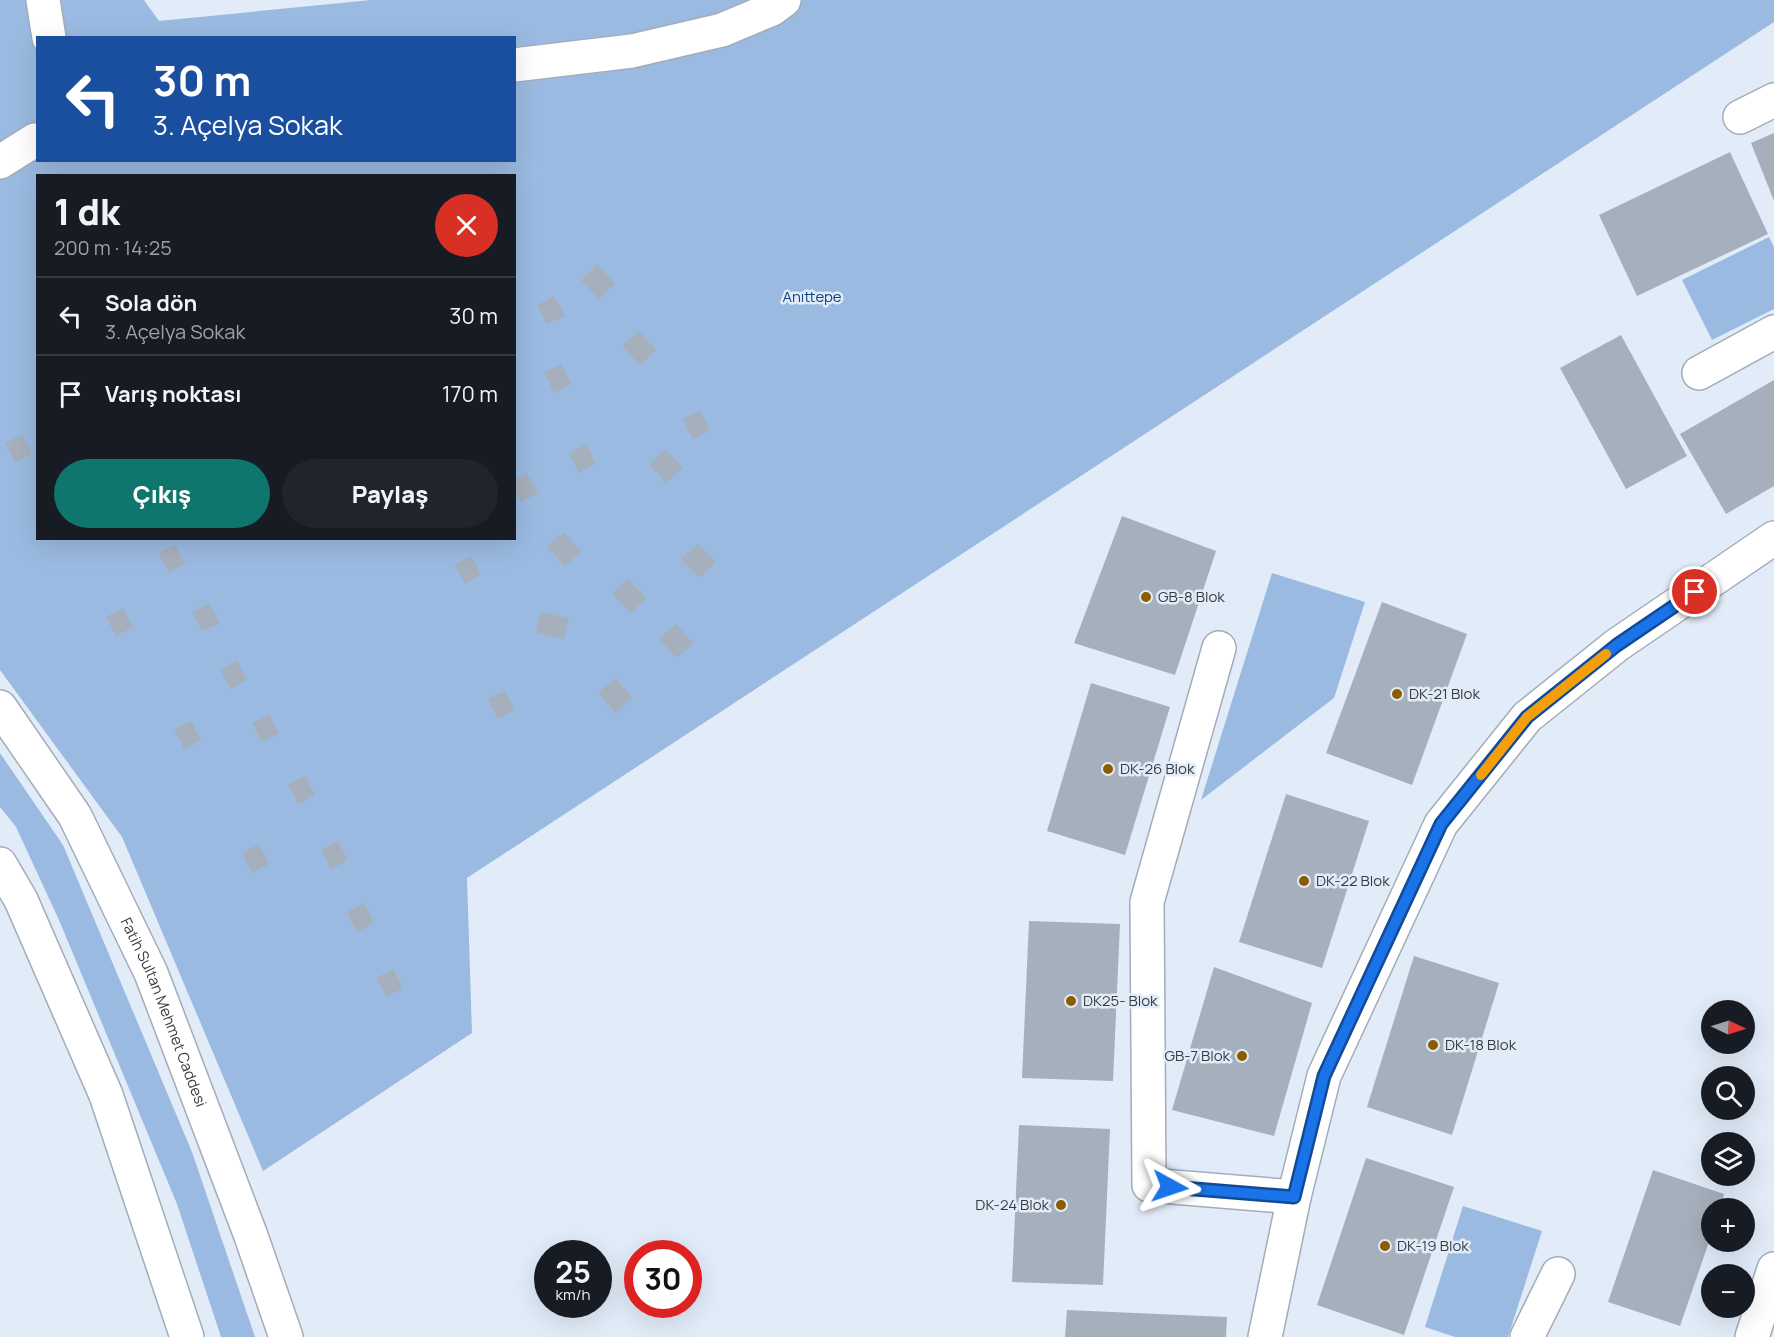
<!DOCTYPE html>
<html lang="tr">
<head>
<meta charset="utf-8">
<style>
	body { margin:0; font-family:Manrope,sans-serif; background:#20242c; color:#f1f3f6; height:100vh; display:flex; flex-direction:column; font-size:22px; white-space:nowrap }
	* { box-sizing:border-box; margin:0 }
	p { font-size:20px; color:#9ea1a6 }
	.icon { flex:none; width:33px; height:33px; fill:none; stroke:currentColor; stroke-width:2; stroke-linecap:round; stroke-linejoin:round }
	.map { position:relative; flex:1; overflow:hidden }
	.details { position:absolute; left:36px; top:174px; width:480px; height:366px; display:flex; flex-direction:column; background:#171b24; border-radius:0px; box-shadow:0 6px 24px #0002 }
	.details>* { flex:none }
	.banner { position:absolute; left:36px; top:36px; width:480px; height:126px; border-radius:0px; box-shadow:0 6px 24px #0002; background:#1a4fa0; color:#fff; overflow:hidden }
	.needle { width:39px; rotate:94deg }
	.fabs { position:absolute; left:1701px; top:1000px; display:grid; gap:12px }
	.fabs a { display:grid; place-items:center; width:54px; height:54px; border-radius:50%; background:#171b24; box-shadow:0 6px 24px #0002; font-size:30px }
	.speed { position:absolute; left:534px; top:1240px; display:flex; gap:12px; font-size:30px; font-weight:700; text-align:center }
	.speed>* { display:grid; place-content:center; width:78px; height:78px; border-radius:50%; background:#171b24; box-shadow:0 6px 24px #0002; line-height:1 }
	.speed small { font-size:15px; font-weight:400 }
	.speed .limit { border:9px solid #d22; background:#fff; color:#111 }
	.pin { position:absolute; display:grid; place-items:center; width:51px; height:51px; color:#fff; margin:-26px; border:3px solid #fff; border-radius:50%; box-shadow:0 2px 6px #0007 }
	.me { position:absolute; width:66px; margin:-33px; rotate:95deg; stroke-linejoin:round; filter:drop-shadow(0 0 4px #0008) }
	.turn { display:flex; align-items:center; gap:21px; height:126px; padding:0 18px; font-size:27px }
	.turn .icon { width:78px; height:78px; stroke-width:2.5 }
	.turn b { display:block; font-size:42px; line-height:51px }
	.round { display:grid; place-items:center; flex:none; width:63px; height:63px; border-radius:32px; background:#20242c }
	.head { display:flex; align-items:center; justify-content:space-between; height:102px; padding:0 18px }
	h1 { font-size:36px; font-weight:800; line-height:45px }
	.cta { display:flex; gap:12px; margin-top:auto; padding:12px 18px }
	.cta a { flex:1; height:69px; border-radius:36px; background:#0f766e; color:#fff; font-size:24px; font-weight:800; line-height:69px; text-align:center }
	.cta a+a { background:#20242c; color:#f1f3f6 }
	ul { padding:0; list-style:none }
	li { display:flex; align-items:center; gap:18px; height:78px; padding:0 18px; border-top:2px solid #363941 }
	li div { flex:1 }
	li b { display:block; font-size:22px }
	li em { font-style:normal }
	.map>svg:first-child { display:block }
	.green { fill:#9bbae1; fill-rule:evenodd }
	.building { fill:#a6b0bc }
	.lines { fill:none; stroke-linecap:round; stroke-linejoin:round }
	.minor-casing { stroke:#a3acb8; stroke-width:36 }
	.major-casing { stroke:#a3acb8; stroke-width:36 }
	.minor { stroke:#fff; stroke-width:33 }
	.major { stroke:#fff; stroke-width:33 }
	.route-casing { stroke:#114b97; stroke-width:15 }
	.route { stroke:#1a73e8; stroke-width:10 }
	.slow { stroke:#f59e0b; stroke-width:10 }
	.poi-dot { fill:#8b5c01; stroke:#e2ecf9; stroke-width:2 }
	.labels { text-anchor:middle; stroke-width:5; stroke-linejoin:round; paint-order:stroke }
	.park-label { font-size:15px; fill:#0e4582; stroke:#e2ecf9 }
	.poi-label { font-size:15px; fill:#383c41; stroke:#e2ecf9; text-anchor:start }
	.street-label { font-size:15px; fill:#383c41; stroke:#e2ecf9 }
</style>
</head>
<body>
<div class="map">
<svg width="1774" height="1337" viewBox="0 0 1774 1337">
	<rect width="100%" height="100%" fill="#e2ecf9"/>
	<g class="green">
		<path d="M0,0H144L159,21L371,0H1774V22L467,878L472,1033L263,1171L122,837L0,670ZM38,38H514V160H38ZM38,176H514V538H38Z"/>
		<path d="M1769,237L1774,247V309L1712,340L1682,280Z"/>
		<path d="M1272,573L1365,602L1334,698L1201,800Z"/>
		<path d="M0,753L63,845L192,1152L255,1337H221L177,1204L59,920L16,827L0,807Z"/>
		<path d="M1463,1206L1542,1231L1508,1337H1455L1425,1327Z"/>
	</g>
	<g class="building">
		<path d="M1774,133V201L1751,143Z"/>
		<path d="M1730,152L1768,234L1637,296L1599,215Z"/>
		<path d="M597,264L615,284L598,299L581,280Z"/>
		<path d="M554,296L565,316L547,324L537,305Z"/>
		<path d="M639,331L656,350L640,365L622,346Z"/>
		<path d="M1621,335L1687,456L1626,489L1560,368Z"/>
		<path d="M561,364L571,384L554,393L544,373Z"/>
		<path d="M1774,380V486L1726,514L1680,434Z"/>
		<path d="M700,411L710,430L693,439L683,419Z"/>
		<path d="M22,434L32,454L15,463L5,443Z"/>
		<path d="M586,444L596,464L579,473L569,453Z"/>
		<path d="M665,449L683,468L666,483L649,464Z"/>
		<path d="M527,473L538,493L521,502L514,490V480Z"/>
		<path d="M1122,516L1216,551L1175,675L1074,643Z"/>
		<path d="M564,532L581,551L565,566L547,547Z"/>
		<path d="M698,544L716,563L699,578L681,559Z"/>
		<path d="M175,545L185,564L169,573L158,553Z"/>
		<path d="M472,556L481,575L465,584L454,564Z"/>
		<path d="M628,579L646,598L630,613L612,594Z"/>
		<path d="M1382,602L1467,634L1412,785L1326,753Z"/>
		<path d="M209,603L220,623L202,631L192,612Z"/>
		<path d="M123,608L133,627L116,636L106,617Z"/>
		<path d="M540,612L569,618L564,639L536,633Z"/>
		<path d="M676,624L693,643L677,658L659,639Z"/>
		<path d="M237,661L247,680L230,689L220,669Z"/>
		<path d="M615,678L632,697L616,713L598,693Z"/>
		<path d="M1091,683L1170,707L1125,855L1047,831Z"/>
		<path d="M505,691L515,710L498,719L488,699Z"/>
		<path d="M269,714L279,733L262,742L252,723Z"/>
		<path d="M191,721L201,740L184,749L174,729Z"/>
		<path d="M305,776L315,795L298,804L288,784Z"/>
		<path d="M1286,794L1369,821L1322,968L1239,942Z"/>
		<path d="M338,841L348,860L331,869L321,850Z"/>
		<path d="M259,844L269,864L252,873L242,853Z"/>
		<path d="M364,903L374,923L357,932L347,912Z"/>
		<path d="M1029,921L1120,924L1113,1081L1022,1078Z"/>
		<path d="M1414,956L1499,983L1452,1135L1367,1107Z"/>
		<path d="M1214,967L1312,1003L1274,1136L1172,1110Z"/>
		<path d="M393,969L403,988L387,997L376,978Z"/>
		<path d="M1019,1125L1110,1129L1103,1285L1012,1282Z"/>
		<path d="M1366,1158L1454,1187L1404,1335L1317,1305Z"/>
		<path d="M1653,1170L1724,1194L1720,1209H1712V1233L1680,1326L1608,1302Z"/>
		<path d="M1067,1310L1227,1317L1226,1337H1065Z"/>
	</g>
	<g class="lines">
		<g class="minor-casing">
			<g id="minor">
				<path d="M43,0L49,38"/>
				<path d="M514,65L632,51L722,30L772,9L784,0"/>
				<path d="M1740,117L1774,100"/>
				<path d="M0,162L35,140"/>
				<path d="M1699,373L1774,332"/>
				<path d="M1219,648L1147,902L1149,1185L1294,1197"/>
				<path d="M1265,1337L1294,1197L1324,1076L1441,824L1527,717L1617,645L1774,538"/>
				<path d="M1527,1337L1558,1274"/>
				<path d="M1752,1337L1774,1269"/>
			</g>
		</g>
		<g class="major-casing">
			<g id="major">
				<path id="s1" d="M0,707L75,816L151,973L251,1236L286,1337"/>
				<path d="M0,864L21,900L106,1095L187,1337"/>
			</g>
		</g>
		<use href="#minor" class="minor"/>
		<use href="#major" class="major"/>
	</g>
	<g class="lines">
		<g class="route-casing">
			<path id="route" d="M1170,1187L1294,1197L1324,1076L1441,824L1527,717L1617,645L1695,592"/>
		</g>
		<use href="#route" class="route"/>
		<path class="slow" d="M1481,775L1527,717L1606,654"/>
	</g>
	<g class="poi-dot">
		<circle cx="1146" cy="597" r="6"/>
		<circle cx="1397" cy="694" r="6"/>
		<circle cx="1108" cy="769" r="6"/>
		<circle cx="1304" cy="881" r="6"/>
		<circle cx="1071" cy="1001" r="6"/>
		<circle cx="1433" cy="1045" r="6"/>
		<circle cx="1242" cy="1056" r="6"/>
		<circle cx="1061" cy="1205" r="6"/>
		<circle cx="1385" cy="1246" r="6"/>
	</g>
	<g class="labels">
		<g class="park-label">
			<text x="812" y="302">Anıttepe</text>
		</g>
		<g class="poi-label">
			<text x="1158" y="602">GB-8 Blok</text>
			<text x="1409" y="699">DK-21 Blok</text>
			<text x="1120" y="774">DK-26 Blok</text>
			<text x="1316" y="886">DK-22 Blok</text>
			<text x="1083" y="1006">DK25- Blok</text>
			<text x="1445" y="1050">DK-18 Blok</text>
			<text x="1230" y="1061" text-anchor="end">GB-7 Blok</text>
			<text x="1049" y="1210" text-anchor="end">DK-24 Blok</text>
			<text x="1397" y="1251">DK-19 Blok</text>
		</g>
		<g class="street-label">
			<text dy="5" stroke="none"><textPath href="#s1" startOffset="348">Fatih Sultan Mehmet Caddesi</textPath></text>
		</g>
	</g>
</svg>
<div class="fabs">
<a><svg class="needle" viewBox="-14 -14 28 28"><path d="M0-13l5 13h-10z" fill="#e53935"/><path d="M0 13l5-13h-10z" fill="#9ea1a6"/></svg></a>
<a><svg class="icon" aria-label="search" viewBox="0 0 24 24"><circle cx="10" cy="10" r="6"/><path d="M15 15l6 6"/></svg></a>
<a><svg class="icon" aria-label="layers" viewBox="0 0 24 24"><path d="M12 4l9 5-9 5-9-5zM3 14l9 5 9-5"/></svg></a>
<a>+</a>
<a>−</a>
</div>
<div class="speed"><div>25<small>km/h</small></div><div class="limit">30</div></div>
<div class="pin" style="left:1695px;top:592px;background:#d93025"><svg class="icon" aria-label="arrive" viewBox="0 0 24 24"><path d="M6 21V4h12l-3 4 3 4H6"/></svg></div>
<svg class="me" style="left:1170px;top:1187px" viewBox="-20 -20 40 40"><path d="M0-17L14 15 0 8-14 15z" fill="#1a73e8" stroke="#fff" stroke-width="4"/></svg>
<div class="banner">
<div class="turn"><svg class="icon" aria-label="left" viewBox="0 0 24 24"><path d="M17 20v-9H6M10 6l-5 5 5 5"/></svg><div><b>30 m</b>3. Açelya Sokak</div></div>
</div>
<section class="details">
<div class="head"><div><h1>1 dk</h1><p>200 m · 14:25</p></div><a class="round" style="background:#d93025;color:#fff"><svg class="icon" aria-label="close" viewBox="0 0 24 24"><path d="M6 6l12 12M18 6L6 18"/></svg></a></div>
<ul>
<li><svg class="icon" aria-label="left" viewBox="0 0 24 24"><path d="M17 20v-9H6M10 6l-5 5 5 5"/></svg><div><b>Sola dön</b><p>3. Açelya Sokak</p></div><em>30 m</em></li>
<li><svg class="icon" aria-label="arrive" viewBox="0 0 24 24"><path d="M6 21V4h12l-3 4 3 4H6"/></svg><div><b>Varış noktası</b></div><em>170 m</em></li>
</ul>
<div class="cta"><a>Çıkış</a><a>Paylaş</a></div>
</section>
</div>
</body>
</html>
